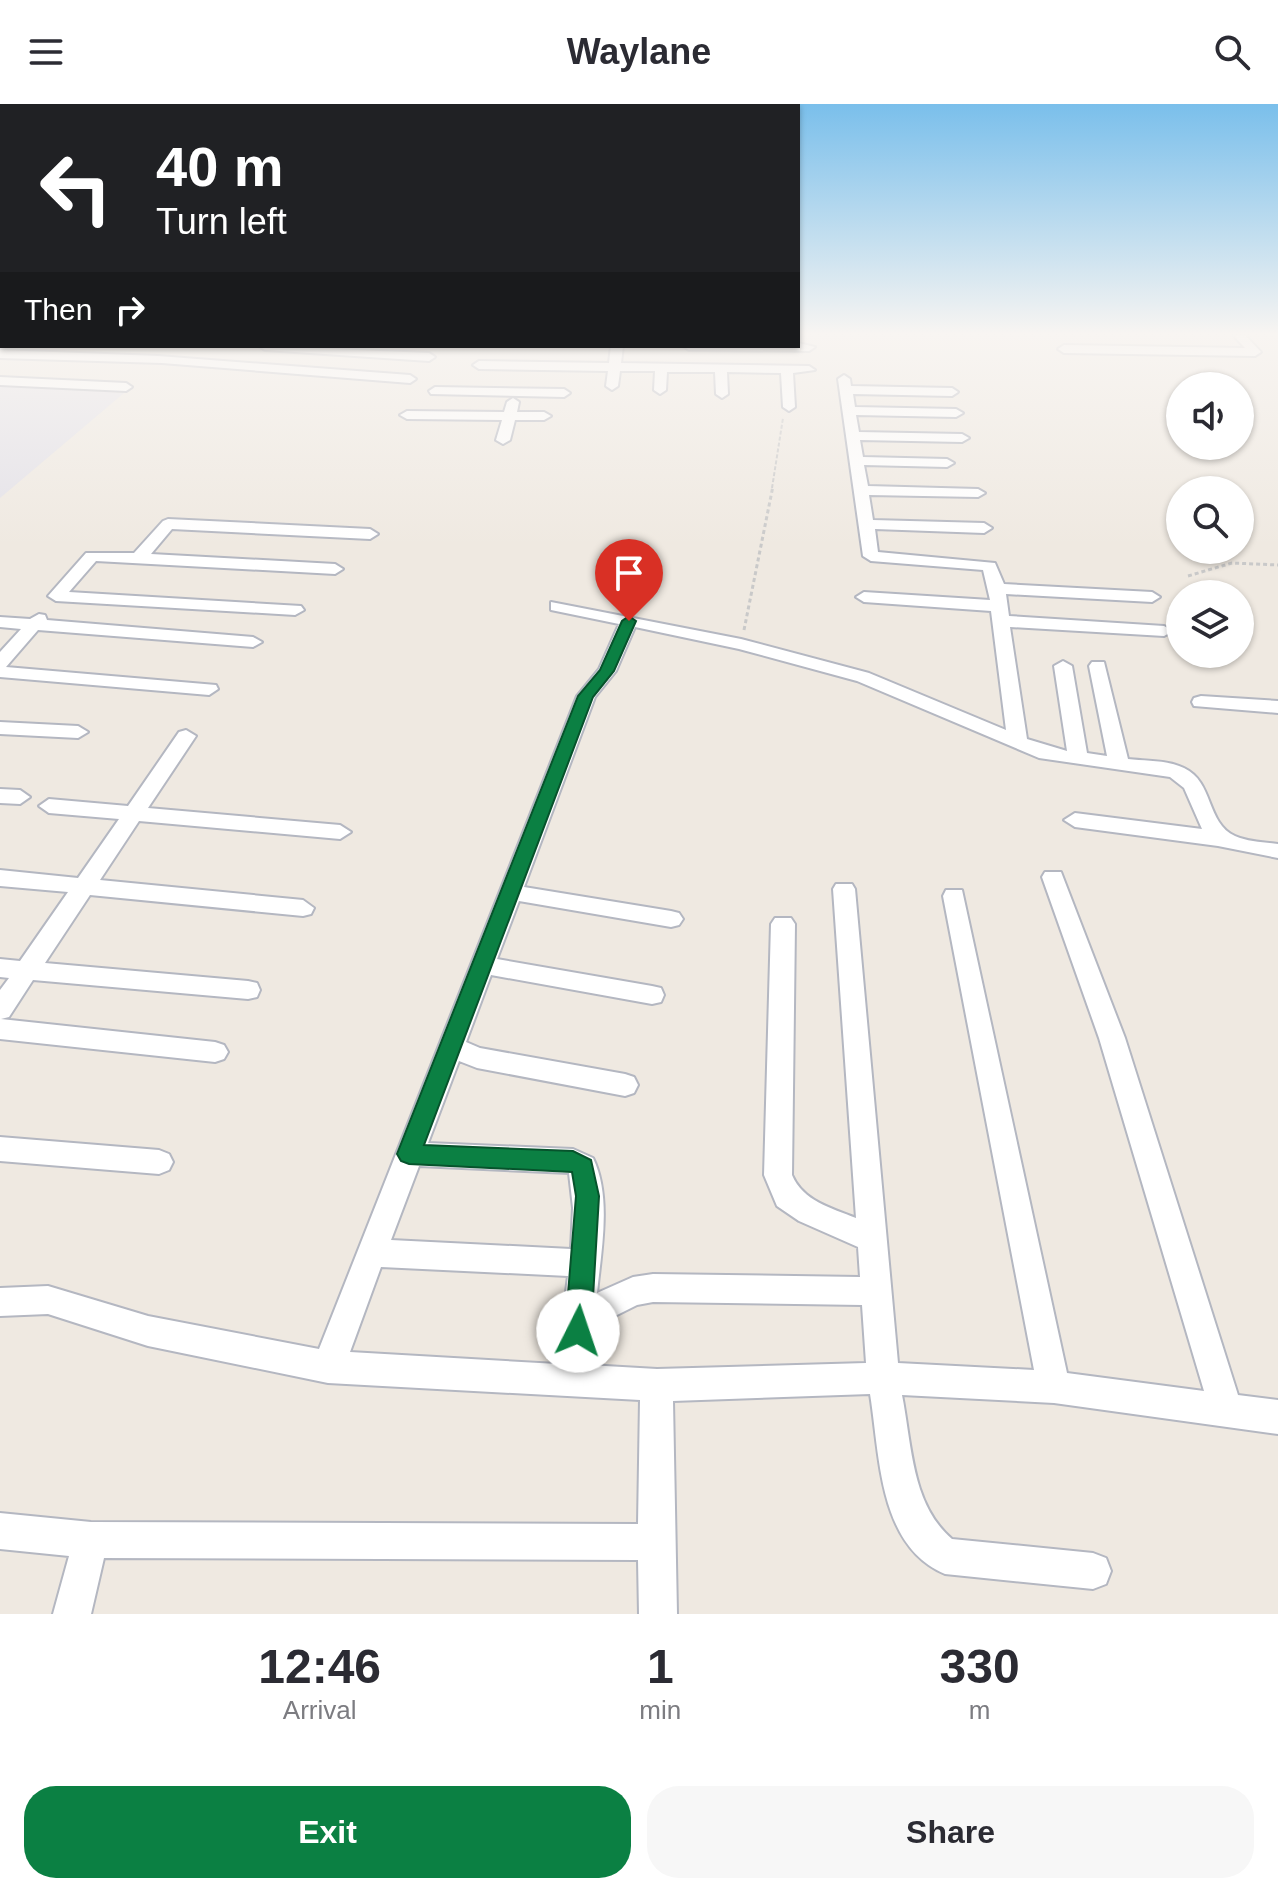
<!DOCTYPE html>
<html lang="en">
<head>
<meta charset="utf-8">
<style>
	body { margin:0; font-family:Helvetica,sans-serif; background:#f7f7f7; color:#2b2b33; height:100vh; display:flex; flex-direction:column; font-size:30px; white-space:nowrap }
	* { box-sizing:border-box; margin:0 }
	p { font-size:26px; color:#7c7c81 }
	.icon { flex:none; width:44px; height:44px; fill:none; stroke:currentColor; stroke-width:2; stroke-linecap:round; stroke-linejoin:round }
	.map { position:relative; height:1510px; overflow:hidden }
	.panel { display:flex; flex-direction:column; background:#fff; flex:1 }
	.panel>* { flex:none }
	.hud { position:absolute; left:0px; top:0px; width:800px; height:244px; box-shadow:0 2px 6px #0004; background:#202124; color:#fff; overflow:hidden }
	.controls { position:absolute; left:1166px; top:268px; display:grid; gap:16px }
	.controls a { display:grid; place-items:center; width:88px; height:88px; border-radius:50%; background:#fff; box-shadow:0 2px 6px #0004; font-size:40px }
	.pin { position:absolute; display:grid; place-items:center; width:68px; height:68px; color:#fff; margin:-82px -34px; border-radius:50% 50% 50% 0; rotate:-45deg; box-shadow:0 0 8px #0007 }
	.pin .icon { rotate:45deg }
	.me { position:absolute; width:88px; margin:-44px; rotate:4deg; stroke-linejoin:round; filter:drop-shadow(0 0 6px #0008) }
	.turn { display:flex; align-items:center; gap:28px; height:168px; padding:0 24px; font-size:36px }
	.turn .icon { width:104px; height:104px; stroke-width:2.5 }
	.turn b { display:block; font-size:56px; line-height:68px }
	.then { display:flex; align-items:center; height:76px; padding:0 24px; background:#0003; gap:16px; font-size:30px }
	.eta { display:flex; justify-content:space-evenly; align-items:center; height:136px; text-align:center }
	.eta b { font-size:48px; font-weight:800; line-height:56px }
	.action { display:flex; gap:16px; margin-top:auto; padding:16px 24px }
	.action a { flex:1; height:92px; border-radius:32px; background:#0b8043; color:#fff; font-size:32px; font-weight:800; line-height:92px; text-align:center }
	.action a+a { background:#f7f7f7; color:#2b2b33 }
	header { display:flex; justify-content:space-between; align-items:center; height:104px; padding:0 24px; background:#fff; font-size:36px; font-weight:800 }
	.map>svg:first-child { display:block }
	.industrial { fill:#e3e1e8 }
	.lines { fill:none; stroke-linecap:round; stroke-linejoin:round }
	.minor-casing { stroke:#b4b7c1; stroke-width:4 }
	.path-far1 { stroke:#c9c9c9; stroke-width:2; stroke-dasharray:4 2; stroke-linecap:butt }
	.path { stroke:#c9c9c9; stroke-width:3; stroke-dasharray:4 3; stroke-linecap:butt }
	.minor { fill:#fff; fill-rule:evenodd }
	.route { fill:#0b8043; stroke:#07532c; stroke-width:2 }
</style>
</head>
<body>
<header><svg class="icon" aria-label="menu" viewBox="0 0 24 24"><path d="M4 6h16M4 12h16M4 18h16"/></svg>Waylane<svg class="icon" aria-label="search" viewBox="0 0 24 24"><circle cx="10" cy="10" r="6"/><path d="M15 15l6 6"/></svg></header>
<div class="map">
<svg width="1278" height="1510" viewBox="0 0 1278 1510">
	<rect width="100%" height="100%" fill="#efe9e1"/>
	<path class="industrial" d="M0,281L124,289L0,394Z"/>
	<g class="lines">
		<g class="minor-casing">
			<g id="minor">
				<path d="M1233,231H1245L1261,248L1255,252L1064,249L1058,245L1064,241L1245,244Z"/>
				<path d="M798,239L815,243L809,247L689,246L683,242Z"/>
				<path d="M259,242L429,249L435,253L429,257L265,246Z"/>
				<path d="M611,242H623L621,259L809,262L815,266L793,269L795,303L789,307L783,303L781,269L727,268L728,290L722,294L716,290L715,268H667L666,286L660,290L654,286L655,267H620L618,282L612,286L606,282L608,267L479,265L473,261L479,257L609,259Z"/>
				<path d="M0,246L158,252L410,271L416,275L410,279L162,259L0,254Z"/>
				<path d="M844,271L850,275L851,282L952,284L958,288L952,292L853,290L855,303L956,305L963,309L956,313L856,311L859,328L962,330L969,334L962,338L860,336L863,353L947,355L954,359L947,363L864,361L868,382L978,385L985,389L978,393L869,391L873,416L984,419L992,424L984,429L875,425L878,448L995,459L1004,480L1152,488L1160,493L1152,498L1006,490L1009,512L1164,522L1173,527L1164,532L1010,523L1027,635L1067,647L1054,562L1063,557L1072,562L1087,649L1107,652L1089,562L1092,558H1104L1128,655C1145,657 1168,656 1184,664C1214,678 1206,719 1235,732C1248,738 1264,738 1278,740V754L1218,742L1075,723L1064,716L1075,709L1202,725L1184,684L1170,673L1039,654L857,577L739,545L635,523L616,567L595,593L524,783L671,807L679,809L683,815L679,821L671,823L519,797L497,855L652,882L661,884L664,891L661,898L652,900L491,871L466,938L480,944L625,970L634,973L638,981L634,989L625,992L477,964L459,957L428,1039L573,1045L593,1054C612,1093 601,1148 597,1189L633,1173L653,1170L860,1173L858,1143L799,1117L777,1102L764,1071L771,820L775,814H791L795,820L792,1071C803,1097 831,1104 856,1114L833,785L836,780H852L855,785L898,1259L1034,1266L943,792L946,786H962L1067,1269L1204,1287L1099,934L1042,773L1045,768H1061L1125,934L1238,1291L1278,1296V1330L1054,1299L902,1291C912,1341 911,1400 952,1435L1093,1449L1106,1454L1111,1467L1106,1480L1093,1485L945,1470C878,1442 880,1351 870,1290L673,1297L677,1510H639L638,1456L104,1454L91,1510H53L69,1452L0,1445V1409L91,1418L638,1420L640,1296L328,1279L148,1242L48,1210L0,1212V1184L48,1182L148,1212L319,1245L577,592L599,565L619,520L551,506V498L741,535L869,569L1006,626L991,507L864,498L856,493L864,488L990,496L983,466L871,457L863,452L838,275ZM419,1062L569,1069L573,1104L571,1145L391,1136ZM381,1163L568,1172L557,1260L350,1248ZM653,1198L862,1201L866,1259L657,1265L588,1261L593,1223L637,1201Z"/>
				<path d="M0,273L126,279L132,283L126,287L0,281Z"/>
				<path d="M435,283L564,285L570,289L564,293L431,290L429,287Z"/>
				<path d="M513,294L519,298L517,308H544L551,312L544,316H515L510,336L503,340L496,336L502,316L407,315L400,311L407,307L504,308L507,298Z"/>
				<path d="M168,415L370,425L378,430L370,435L172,425L151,450L335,460L343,465L335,470L96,457L69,488L301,502L304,506L295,511L56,497L48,492L86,449H134L163,417Z"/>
				<path d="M39,510L45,511L47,516L253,533L262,538L253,543L38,526L6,563L216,581L218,585L209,591L0,573V548L21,525L0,523V513L30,515Z"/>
				<path d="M1201,592L1278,597V609L1194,602L1192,598L1194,594Z"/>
				<path d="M0,618L78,622L88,628L78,634L0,630Z"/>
				<path d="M186,626L196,632L148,704L340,721L351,728L340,735L139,717L100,776L303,796L314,804L311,810L303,812L90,791L45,859L248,877L257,879L260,886L257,893L248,895L33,876L9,913L1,915L215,938L224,941L228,948L224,955L215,958L0,935V886L9,874L0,873V855L20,857L68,788L0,782V766L78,774L119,715L49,709L39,702L49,695L128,702L179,628Z"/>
				<path d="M0,685L20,686L30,693L20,700L0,699Z"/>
				<path d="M0,1033L159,1046L169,1050L173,1058L169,1066L159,1070L0,1057Z"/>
			</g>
		</g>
		<path class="path-far1" d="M772,384L783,314"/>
		<g class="path">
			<path d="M1188,472L1232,459L1278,461"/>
			<path d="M744,526L773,382"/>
		</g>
		<use href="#minor" class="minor"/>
	</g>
	<linearGradient id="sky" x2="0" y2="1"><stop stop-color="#7abfeb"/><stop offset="0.52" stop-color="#f8f5f2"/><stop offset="1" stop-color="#f8f5f2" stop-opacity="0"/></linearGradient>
	<rect width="1278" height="442" fill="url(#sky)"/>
	<path class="route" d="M629,512L636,517L614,567L593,593L424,1041L573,1047L591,1056L599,1092L591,1227L587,1235L578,1239L569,1235L565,1227L576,1092L572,1068L409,1060L401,1057L397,1050L578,592L600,566L622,517Z"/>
</svg>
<div class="controls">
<a><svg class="icon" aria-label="sound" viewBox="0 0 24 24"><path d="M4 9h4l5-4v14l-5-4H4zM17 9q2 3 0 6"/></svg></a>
<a><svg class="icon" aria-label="search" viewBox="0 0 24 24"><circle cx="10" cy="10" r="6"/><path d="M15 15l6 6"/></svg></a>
<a><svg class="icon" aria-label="layers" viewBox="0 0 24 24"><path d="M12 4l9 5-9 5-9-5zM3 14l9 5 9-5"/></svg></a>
</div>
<div class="pin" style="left:629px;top:517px;background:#d93025"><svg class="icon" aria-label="arrive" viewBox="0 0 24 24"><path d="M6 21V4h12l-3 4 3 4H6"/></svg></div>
<svg class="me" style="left:578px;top:1227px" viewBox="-20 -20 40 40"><circle r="19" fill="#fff"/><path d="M0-13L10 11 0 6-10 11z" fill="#0b8043"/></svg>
<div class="hud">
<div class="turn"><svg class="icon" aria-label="left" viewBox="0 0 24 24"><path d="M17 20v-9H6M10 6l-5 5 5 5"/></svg><div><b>40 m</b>Turn left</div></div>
<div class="then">Then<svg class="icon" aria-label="right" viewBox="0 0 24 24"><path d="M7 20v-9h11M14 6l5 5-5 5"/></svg></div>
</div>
</div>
<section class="panel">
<div class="eta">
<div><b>12:46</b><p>Arrival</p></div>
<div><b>1</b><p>min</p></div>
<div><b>330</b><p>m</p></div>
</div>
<div class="action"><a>Exit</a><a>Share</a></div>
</section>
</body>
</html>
